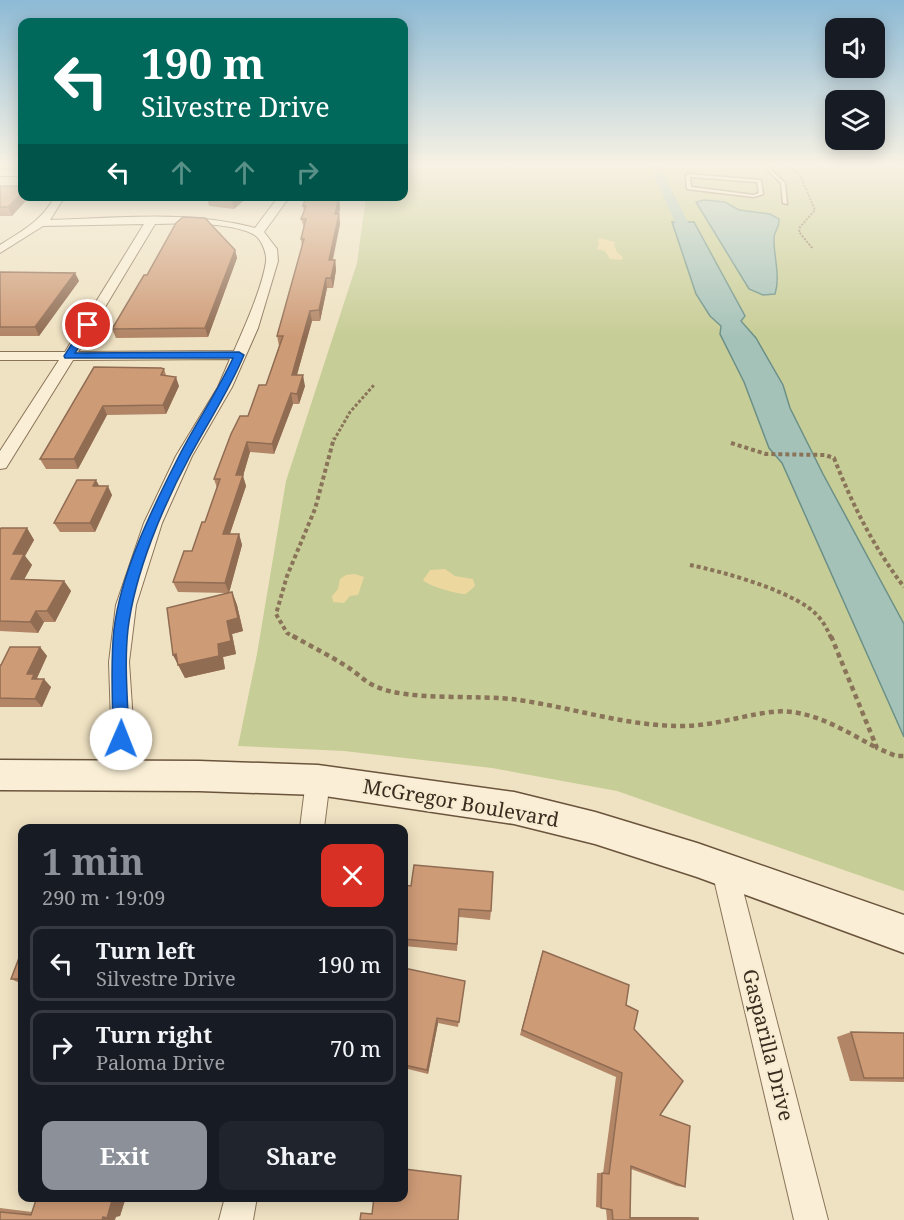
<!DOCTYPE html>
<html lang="en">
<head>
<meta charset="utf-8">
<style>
	body { margin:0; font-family:"Noto Serif",serif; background:#20242c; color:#f1f3f6; height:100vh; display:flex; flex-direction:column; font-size:22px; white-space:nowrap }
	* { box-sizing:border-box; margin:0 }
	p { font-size:20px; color:#9ea1a6 }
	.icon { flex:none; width:33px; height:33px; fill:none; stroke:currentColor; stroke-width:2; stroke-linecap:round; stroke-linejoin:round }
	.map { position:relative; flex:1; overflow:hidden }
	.panel { position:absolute; left:18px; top:824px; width:390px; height:378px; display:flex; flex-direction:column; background:#171b24; border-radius:12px; box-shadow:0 3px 15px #0003 }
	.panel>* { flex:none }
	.hud { position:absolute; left:18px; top:18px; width:390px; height:183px; border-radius:12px; box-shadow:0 3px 15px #0003; background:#00695c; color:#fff; overflow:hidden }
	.fabs { position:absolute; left:825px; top:18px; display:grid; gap:12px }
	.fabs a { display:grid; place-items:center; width:60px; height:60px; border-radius:12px; background:#171b24; box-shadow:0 3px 15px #0003; font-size:30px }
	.pin { position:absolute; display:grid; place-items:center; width:51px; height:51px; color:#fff; margin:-26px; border:3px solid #fff; border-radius:50%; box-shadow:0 2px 6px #0007 }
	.me { position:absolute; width:66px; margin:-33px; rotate:1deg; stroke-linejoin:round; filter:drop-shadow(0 0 4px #0008) }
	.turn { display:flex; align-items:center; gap:21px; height:126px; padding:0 24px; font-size:27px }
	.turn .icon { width:78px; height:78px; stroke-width:2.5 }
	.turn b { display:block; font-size:42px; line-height:51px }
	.lanes { display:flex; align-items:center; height:57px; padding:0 24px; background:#0003; justify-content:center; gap:30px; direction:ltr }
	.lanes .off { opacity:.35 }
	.round { display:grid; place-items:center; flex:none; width:63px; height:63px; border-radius:12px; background:#20242c }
	.summary { display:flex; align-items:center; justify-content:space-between; height:102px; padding:0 24px }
	h1 { font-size:36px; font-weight:700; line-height:45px; color:#8c9099 }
	.primary-button { display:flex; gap:12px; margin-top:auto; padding:12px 24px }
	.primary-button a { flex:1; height:69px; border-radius:12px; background:#8c9099; color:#fff; font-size:24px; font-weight:700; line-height:69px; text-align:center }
	.primary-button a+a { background:#20242c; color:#f1f3f6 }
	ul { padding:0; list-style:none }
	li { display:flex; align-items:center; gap:18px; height:75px; margin:0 12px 9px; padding:0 12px; border:3px solid #363941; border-radius:12px }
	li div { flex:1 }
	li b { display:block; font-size:22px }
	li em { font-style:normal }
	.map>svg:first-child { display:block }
	.green { fill:#c7cd96 }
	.sand { fill:#ecd79f }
	.water { fill:#a5c2b9; stroke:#6b9087; stroke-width:1.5 }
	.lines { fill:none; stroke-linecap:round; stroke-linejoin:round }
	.canal { fill:#a5c2b9; fill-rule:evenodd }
	.service-casing { stroke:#897359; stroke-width:3 }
	.minor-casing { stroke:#897359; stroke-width:2 }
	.secondary-casing { stroke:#6b543c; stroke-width:3 }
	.path-far3 { stroke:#897359; stroke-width:2; stroke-dasharray:2 1.5; stroke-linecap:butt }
	.path-far2 { stroke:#897359; stroke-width:3; stroke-dasharray:3 2; stroke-linecap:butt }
	.path-far1 { stroke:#897359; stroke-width:4; stroke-dasharray:4 3; stroke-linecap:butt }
	.path { stroke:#897359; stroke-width:4.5; stroke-dasharray:5 4; stroke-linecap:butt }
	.service { fill:#faefd6; fill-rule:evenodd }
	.minor { fill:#faefd6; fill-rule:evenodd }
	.secondary { fill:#faefd6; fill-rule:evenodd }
	.wall { fill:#b18566 }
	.shaded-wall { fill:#906c53 }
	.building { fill:#ce9b77; stroke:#906c53; stroke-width:1.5 }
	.route { fill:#1a73e8; stroke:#114b97; stroke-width:1.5 }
	.labels { text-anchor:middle; stroke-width:4.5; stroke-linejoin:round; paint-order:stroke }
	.near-street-label { font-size:20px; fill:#392b1d; stroke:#f6ecd2 }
</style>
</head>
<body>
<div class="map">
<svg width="904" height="1220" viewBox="0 0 904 1220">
	<rect width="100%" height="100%" fill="#efe2c2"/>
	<path class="green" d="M404,166H904V891L617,791L492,768L344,751L238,746L257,654L286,481L357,263L366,197L404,196Z"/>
	<g class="sand">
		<path d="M600,238L615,242L614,245L617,252L623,257L622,260L610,259L605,251L597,249L599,243L598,240Z"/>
		<path d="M445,569L455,576L473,579L475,586L466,594C457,594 428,586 423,580L430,570Z"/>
		<path d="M355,574L364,577L358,595L350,596L344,603L333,602L332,596L338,589L340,579L346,575Z"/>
	</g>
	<g class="water">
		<path d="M704,200L725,202L739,210L770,214L779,219C780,226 775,230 774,237C773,255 781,275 775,294L763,295L749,289L696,202Z"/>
		<path d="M694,222L745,316L741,321L756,338L783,385L790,408L823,474L904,624V737L782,463L769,448L744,382L720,334L721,326L710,316L696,294L672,222Z"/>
	</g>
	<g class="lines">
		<path class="canal" d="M650,166H660L701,249L699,252H689L687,249Z"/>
		<g class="service-casing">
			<g id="service">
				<path d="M763,166H767L785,183L787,204L783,203L781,183Z"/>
				<path d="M688,174L761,180L763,194L754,197L687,189L686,175ZM690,177L757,182L759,193L754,195L691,187Z"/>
			</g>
		</g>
		<g class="minor-casing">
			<g id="minor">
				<rect x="0" y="170" width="22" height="6"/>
				<path d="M55,196H65L50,220C118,218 189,210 255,228L279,196H290L264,232L277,249L278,261L258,328L232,387L192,456L162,523L136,605L129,662L133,722L130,775L126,783L118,786L110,783L106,775L111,722L109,662L116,605L144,523L176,456L218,387L230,359L73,360L6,468L0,469V451L59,360H0V352H65L144,224L43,226L0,253V245C22,231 43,220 55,196ZM197,223C214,225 237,226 253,234C261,238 267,252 266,262C262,288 245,326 234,351L78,352L155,224Z"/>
				<path d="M318,769L326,772L330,780L324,828H300L306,780L310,772Z"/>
				<path d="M725,858L734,862L738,871L828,1220H794L712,871L716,862Z"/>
				<path d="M225,1197H257L253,1220H219Z"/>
			</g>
		</g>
		<g class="secondary-casing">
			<path id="secondary" d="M0,760L199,761L318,765L514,792L595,812L697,843L904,915V953L697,877L595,844L514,824L318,795L199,791L0,790Z"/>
		</g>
		<path class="path-far3" d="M790,166L800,175L815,210L800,227L799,232L813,249"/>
		<path class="path-far2" d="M334,440L350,412L374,385"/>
		<g class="path-far1">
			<path d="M731,443L766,454L825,455L834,458C853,506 873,546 904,587"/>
			<path d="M690,565C724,572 781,588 809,608C820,616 826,626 831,638"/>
			<path d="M296,638L287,633L276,614L287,576L315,509L334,438"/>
		</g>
		<g class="path">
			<path d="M293,636C312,647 331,656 349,668C357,673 365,682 375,686C408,702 479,694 519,700C574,708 626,726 681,726C714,726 739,716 771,712C809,707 845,731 877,748"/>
			<path d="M831,636L877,748L896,756H904"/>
		</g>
		<use href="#service" class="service"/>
		<use href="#minor" class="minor"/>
		<use href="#secondary" class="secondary"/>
	</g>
	<g class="wall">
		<path d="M0,186L22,196H30L12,216H0Z"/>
		<path d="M208,196H249L234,209L209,206L207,198Z"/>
		<path d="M306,196H337L336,199H339L340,209L339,214L340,224L333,260H335L336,270L333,288H327L320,321H312L297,375L305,386L299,404H293L274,454L250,452L243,476L246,486L230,534H239L242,545L229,593L232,592L237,605L243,631L232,634L236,654L223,657L225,669L185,678L173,655L228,593L178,592L173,582L192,551L205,522L217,488L214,479L248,416L266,385L279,346L277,336L302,247L301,239L304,228L301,219L304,212L303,206Z"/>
		<path d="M235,250L237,258L208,337L116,338L112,329L147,275Z"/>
		<path d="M0,272L75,273L79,281L39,336H0Z"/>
		<path d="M94,367L164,369L166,375L179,386L166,414L107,415L78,469H46L40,459Z"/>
		<path d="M99,486L112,495L95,532H60L54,523Z"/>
		<path d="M27,528L34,540L25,556L32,565L24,579L64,581L71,591L55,622H44L38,633L0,631V530Z"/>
		<path d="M40,647L47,656L37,678L51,687L42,707H0V665Z"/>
		<path d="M404,885L491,911L490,920L459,917L457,951L404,946Z"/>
		<path d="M22,950V984L11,979Z"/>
		<path d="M543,951L626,1005L634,1029L660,1115L685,1187L677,1186L631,1169L630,1217H689L698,1218V1220H607L606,1209L596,1207L597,1173H603L616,1077L520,1035L541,957Z"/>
		<path d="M404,968L465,981L458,1027L438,1023L428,1074L404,1068Z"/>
		<path d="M851,1032L904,1033V1082L850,1081L837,1037Z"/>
		<path d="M37,1197H126L120,1216L0,1220V1208L32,1212Z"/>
	</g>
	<g class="shaded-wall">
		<path d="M22,193V196H30L12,216L8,207Z"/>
		<path d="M237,196H249L234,209L232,201Z"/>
		<path d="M339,199L340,209L336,224L335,214Z"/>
		<path d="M339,214L340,224L330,270L329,260Z"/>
		<path d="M235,250L237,258L208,337L205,328Z"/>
		<path d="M335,260L336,270L333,288L331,278Z"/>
		<path d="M75,273L79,281L39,336L35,327Z"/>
		<path d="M326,278L327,288L320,321L319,310Z"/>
		<path d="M310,311L312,321L294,385L292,375Z"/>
		<path d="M303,375L305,386L299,404L297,394Z"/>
		<path d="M176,377L179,386L166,414L163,405Z"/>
		<path d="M291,393L293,404L274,454L272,444Z"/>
		<path d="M103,406L107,415L78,469L74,459Z"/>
		<path d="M247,442L250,452L243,476L246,486L226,545L223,534L236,475Z"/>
		<path d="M96,480L101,489L93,486Z"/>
		<path d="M108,486L112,495L95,532L90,523Z"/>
		<path d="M27,528L34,540L25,556L32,565L19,589L11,579L13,554Z"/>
		<path d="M239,534L242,545L229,593L225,583Z"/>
		<path d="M64,581L71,591L55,622L47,611Z"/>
		<path d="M232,592L237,605L243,631L232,634L236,654L223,657L225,669L185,678L173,655L218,644L227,621Z"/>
		<path d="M36,611L44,622L38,633L30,622Z"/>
		<path d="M40,647L47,656L37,678L41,683L39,687L27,674Z"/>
		<path d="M44,679L51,687L42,707L35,699Z"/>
		<path d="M437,1018L438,1023L428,1074L427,1070Z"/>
		<path d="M113,1197H126L120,1216L116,1217L115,1220H102Z"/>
	</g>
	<g class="building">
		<path d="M0,186H22V193L8,207H0Z"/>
		<path d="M208,196H237L232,201L207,198Z"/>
		<path d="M306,196H333L332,199H339L335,214H339L329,260H335L331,278H326L319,310L310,311L292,375H303L297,394L291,393L272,444L247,442L236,475H243L223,534H239L225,583L173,582L184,551H192L202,522H205L220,479H214L231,434L240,416H248L259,385H266L283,336H277L304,239H301L306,219H301L306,206H303Z"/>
		<path d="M183,217L205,218L235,250L205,328L112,329L144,275H147L176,223Z"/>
		<path d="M0,272L75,273L35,327H0Z"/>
		<path d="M94,367L161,368L164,369L161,375L176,377L163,405L103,406L74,459H40Z"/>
		<path d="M77,480H96L93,486H108L90,523H54Z"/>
		<path d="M1,528H27L13,554H24L11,579L64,581L47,611H36L30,622L0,621V530Z"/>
		<path d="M232,592L238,618L227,621L231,641L218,644L219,656L178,665L176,654L173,655L167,608Z"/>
		<path d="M10,647H40L27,674H34L32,679H44L35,699L0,698V665H1Z"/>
		<path d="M414,865L493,872L491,911L459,909L457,944L404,939V885L411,886Z"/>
		<path d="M22,950V979H11Z"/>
		<path d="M543,951L629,985L626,1005L638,1011L634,1029L683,1081L660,1115L690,1126L685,1187L631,1166L630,1218H698V1220H613L612,1210L601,1208L602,1173L609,1174L622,1073L522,1030Z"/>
		<path d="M404,968L465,981L459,1022L437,1018L427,1070L404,1065Z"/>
		<path d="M851,1032L904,1033V1078H864Z"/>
		<path d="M404,1169L461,1176L458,1220H360L361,1213L372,1214L374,1197H404Z"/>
		<path d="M37,1197H113L107,1218L103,1217L102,1220H0V1212L31,1215Z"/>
	</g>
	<linearGradient id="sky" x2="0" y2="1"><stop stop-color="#8dbad5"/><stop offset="0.49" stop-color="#f8f2e4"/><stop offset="1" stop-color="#f8f2e4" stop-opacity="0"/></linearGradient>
	<rect width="904" height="337" fill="url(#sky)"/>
	<path class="route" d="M88,322L93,325L75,353L239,352L244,355C229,391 208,422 190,456C163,506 135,572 128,629C124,665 128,702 129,739L127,744L121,746L116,744L113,739C113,702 110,665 114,629C121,572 152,509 178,458C195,424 217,393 233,358H65L64,356L84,325Z"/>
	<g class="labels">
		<g class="near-street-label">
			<text transform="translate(461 803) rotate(10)" y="7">McGregor Boulevard</text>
			<text transform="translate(768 1045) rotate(76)" y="7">Gasparilla Drive</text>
		</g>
	</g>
</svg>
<div class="fabs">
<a><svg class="icon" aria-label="sound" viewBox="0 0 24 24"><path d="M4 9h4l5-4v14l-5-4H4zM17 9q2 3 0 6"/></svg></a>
<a><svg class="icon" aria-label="layers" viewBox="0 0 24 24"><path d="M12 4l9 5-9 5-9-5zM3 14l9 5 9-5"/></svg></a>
</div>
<div class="pin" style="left:88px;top:325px;background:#d93025"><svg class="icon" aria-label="arrive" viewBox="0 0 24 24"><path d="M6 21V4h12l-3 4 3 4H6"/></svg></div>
<svg class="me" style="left:121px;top:739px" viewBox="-20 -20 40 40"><circle r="19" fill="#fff"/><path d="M0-13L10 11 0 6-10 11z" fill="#1a73e8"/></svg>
<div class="hud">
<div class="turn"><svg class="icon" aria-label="left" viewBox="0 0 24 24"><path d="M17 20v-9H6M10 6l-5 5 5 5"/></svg><div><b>190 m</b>Silvestre Drive</div></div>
<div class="lanes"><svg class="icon" aria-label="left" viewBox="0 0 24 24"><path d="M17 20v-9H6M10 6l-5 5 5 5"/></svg><svg class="icon off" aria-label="ahead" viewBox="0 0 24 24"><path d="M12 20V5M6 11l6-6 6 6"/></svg><svg class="icon off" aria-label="ahead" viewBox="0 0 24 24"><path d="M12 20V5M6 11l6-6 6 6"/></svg><svg class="icon off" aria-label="right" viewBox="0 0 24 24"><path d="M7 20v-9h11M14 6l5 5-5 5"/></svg></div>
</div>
<section class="panel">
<div class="summary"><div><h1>1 min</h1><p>290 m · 19:09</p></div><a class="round" style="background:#d93025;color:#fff"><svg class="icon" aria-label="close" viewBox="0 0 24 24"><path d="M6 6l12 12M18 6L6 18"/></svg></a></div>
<ul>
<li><svg class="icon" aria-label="left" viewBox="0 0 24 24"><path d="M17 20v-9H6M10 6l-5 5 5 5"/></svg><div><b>Turn left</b><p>Silvestre Drive</p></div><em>190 m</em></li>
<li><svg class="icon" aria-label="right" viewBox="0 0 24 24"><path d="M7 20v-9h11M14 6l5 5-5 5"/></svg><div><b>Turn right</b><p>Paloma Drive</p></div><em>70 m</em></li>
</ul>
<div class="primary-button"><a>Exit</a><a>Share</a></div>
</section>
</div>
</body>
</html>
